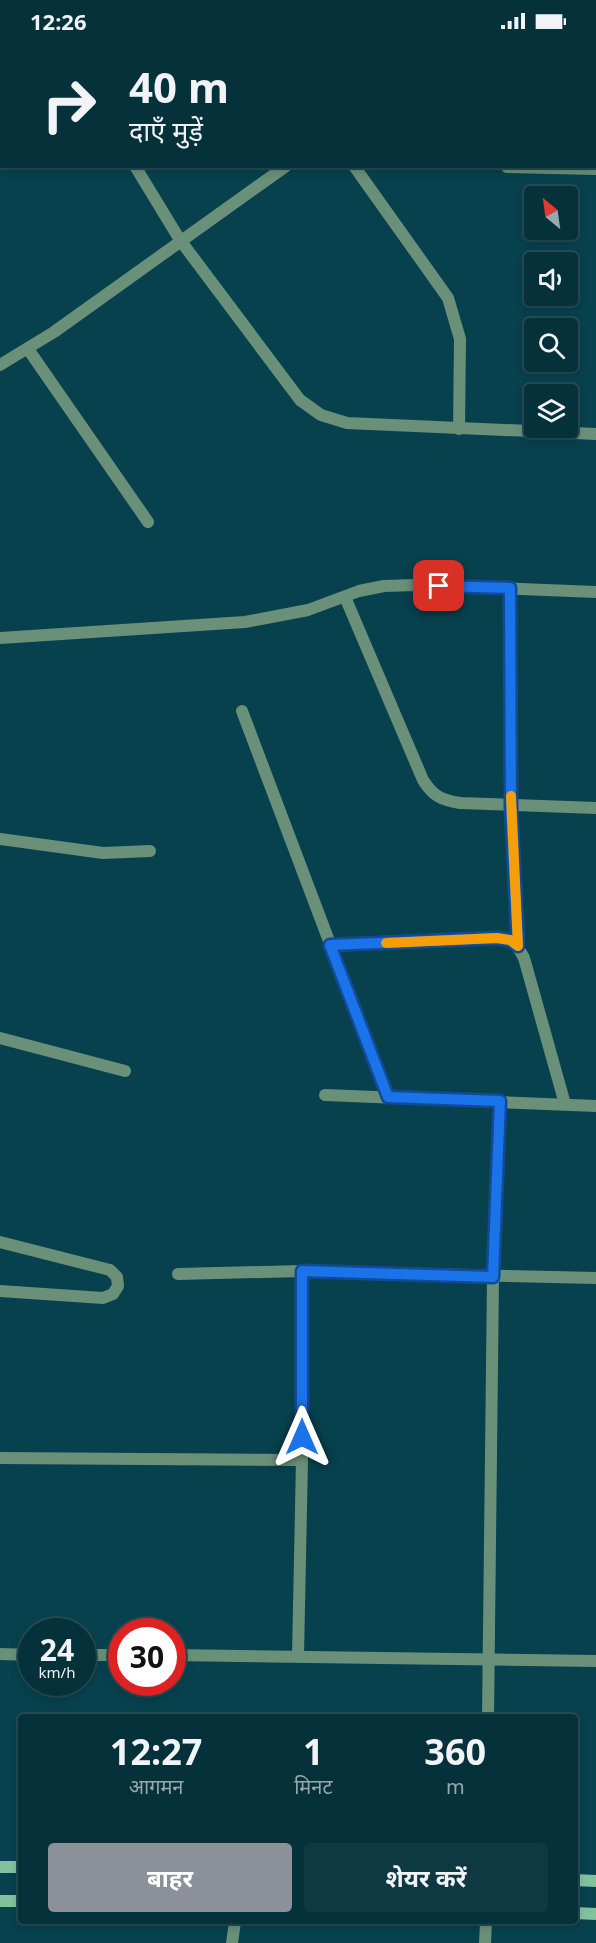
<!DOCTYPE html>
<html lang="hi">
<head>
<meta charset="utf-8">
<style>
	body { margin:0; font-family:"Noto Sans","Noto Sans Devanagari",sans-serif; background:#0e3942; color:#f1f3f6; height:100vh; display:flex; flex-direction:column; font-size:22px; white-space:nowrap }
	* { box-sizing:border-box; margin:0 }
	p { font-size:20px; color:#97a9af }
	.icon { flex:none; width:33px; height:33px; fill:none; stroke:currentColor; stroke-width:2; stroke-linecap:round; stroke-linejoin:round }
	.map { position:relative; flex:1; overflow:hidden }
	.drawer { position:absolute; left:18px; top:1672px; width:560px; height:210px; display:flex; flex-direction:column; background:#05313a; border-radius:6px; box-shadow:0 3px 9px #0003,0 0 0 2px #264c54 }
	.drawer>* { flex:none }
	.guide { position:absolute; left:0px; top:0px; width:597px; height:126px; box-shadow:0 3px 9px #0003,0 0 0 2px #264c54; background:#05313a; color:#f1f3f6; overflow:hidden }
	.needle { width:39px; rotate:331deg }
	.buttons { position:absolute; left:524px; top:144px; display:grid; gap:12px }
	.buttons a { display:grid; place-items:center; width:54px; height:54px; border-radius:6px; background:#05313a; box-shadow:0 3px 9px #0003,0 0 0 2px #264c54; font-size:30px }
	.speed { position:absolute; left:18px; top:1576px; display:flex; gap:12px; font-size:30px; font-weight:700; text-align:center }
	.speed>* { display:grid; place-content:center; width:78px; height:78px; border-radius:50%; background:#05313a; box-shadow:0 3px 9px #0003,0 0 0 2px #264c54; line-height:1 }
	.speed small { font-size:15px; font-weight:400 }
	.speed .limit { border:9px solid #d22; background:#fff; color:#111 }
	.pin { position:absolute; display:grid; place-items:center; width:51px; height:51px; color:#fff; margin:-26px; border-radius:12px; box-shadow:0 3px 9px #0006 }
	.me { position:absolute; width:66px; margin:-33px; rotate:0deg; stroke-linejoin:round; filter:drop-shadow(0 0 4px #0008) }
	.turn { display:flex; align-items:center; gap:21px; height:126px; padding:0 30px; font-size:27px }
	.turn .icon { width:78px; height:78px; stroke-width:2.5 }
	.turn b { display:block; font-size:42px; line-height:51px }
	.eta { display:flex; justify-content:space-evenly; align-items:center; height:102px; text-align:center }
	.eta b { font-size:36px; font-weight:700; line-height:42px }
	.cta { display:flex; gap:12px; margin-top:auto; padding:12px 30px }
	.cta a { flex:1; height:69px; border-radius:6px; background:#8c9099; color:#fff; font-size:24px; font-weight:700; line-height:69px; text-align:center }
	.cta a+a { background:#0e3942; color:#f1f3f6 }
	.status { display:flex; justify-content:space-between; align-items:center; height:42px; padding:0 30px; background:#05313a; direction:ltr }
	.status svg { height:16px; fill:currentColor }
	.map>svg:first-child { display:block }
	.lines { fill:none; stroke-linecap:round; stroke-linejoin:round }
	.street { stroke:#6a9079; stroke-width:12 }
	.secondary { stroke:#82c19c; stroke-width:12 }
	.route-casing { stroke:#114b97; stroke-width:15 }
	.route { stroke:#1a73e8; stroke-width:10 }
	.slow { stroke:#f59e0b; stroke-width:10 }
</style>
</head>
<body>
<div class="status"><b>12:26</b><svg viewBox="0 0 49 12"><path d="M0 12V9h3v3zM5 12V6h3v6zM10 12V3h3v9zM15 12V0h3v12zM26 1h20v11H26zM47 4h2v5h-2z"/></svg></div>
<div class="map">
<svg width="596" height="1901" viewBox="0 0 596 1901">
	<rect width="100%" height="100%" fill="#07414e"/>
	<g class="lines">
		<g class="street">
			<path d="M271,0L272,2"/>
			<path d="M437,2L438,0"/>
			<path d="M135,124L180,198L300,358L321,373L347,381L596,392"/>
			<path d="M354,124L448,256L460,297L459,387"/>
			<path d="M507,125L596,127"/>
			<path d="M28,307L148,480"/>
			<path d="M0,323L54,290L286,124"/>
			<path d="M510,546L511,764L518,904"/>
			<path d="M345,555L423,738C433,754 441,758 460,761L596,766"/>
			<path d="M0,596L245,580L308,568L359,549L384,544L415,543L596,550"/>
			<path d="M242,669L388,1055"/>
			<path d="M0,797L103,811L150,809"/>
			<path d="M330,903L497,896C512,898 517,902 524,916L565,1062"/>
			<path d="M0,996L125,1029"/>
			<path d="M325,1053L596,1064"/>
			<path d="M0,1200L110,1228L117,1235L118,1244L113,1252L103,1256L0,1249"/>
			<path d="M178,1232L302,1229L596,1236"/>
			<path d="M0,1416L302,1418"/>
			<path d="M0,1612L32,1613"/>
			<path d="M82,1613H122"/>
			<path d="M172,1613L596,1619"/>
			<path d="M298,1614L302,1418V1229"/>
			<path d="M488,1676L493,1235L500,1059"/>
			<path d="M232,1901L235,1880"/>
			<path d="M485,1901L486,1880"/>
		</g>
		<g class="secondary">
			<path d="M0,1825H21"/>
			<path d="M574,1838L596,1839"/>
			<path d="M0,1859H21"/>
			<path d="M574,1871L596,1872"/>
		</g>
	</g>
	<g class="lines">
		<g class="route-casing">
			<path id="route" d="M302,1395V1229L493,1235L500,1059L388,1055L330,903L497,896L510,898L518,904L511,765L510,546L439,544"/>
		</g>
		<use href="#route" class="route"/>
		<path class="slow" d="M386,901L497,896L510,898L518,904L511,754"/>
	</g>
</svg>
<div class="buttons">
<a><svg class="needle" viewBox="-14 -14 28 28"><path d="M0-13l5 13h-10z" fill="#e53935"/><path d="M0 13l5-13h-10z" fill="#97a9af"/></svg></a>
<a><svg class="icon" aria-label="sound" viewBox="0 0 24 24"><path d="M4 9h4l5-4v14l-5-4H4zM17 9q2 3 0 6"/></svg></a>
<a><svg class="icon" aria-label="search" viewBox="0 0 24 24"><circle cx="10" cy="10" r="6"/><path d="M15 15l6 6"/></svg></a>
<a><svg class="icon" aria-label="layers" viewBox="0 0 24 24"><path d="M12 4l9 5-9 5-9-5zM3 14l9 5 9-5"/></svg></a>
</div>
<div class="speed"><div>24<small>km/h</small></div><div class="limit">30</div></div>
<div class="pin" style="left:439px;top:544px;background:#d93025"><svg class="icon" aria-label="arrive" viewBox="0 0 24 24"><path d="M6 21V4h12l-3 4 3 4H6"/></svg></div>
<svg class="me" style="left:302px;top:1395px" viewBox="-20 -20 40 40"><path d="M0-17L14 15 0 8-14 15z" fill="#1a73e8" stroke="#fff" stroke-width="4"/></svg>
<div class="guide">
<div class="turn"><svg class="icon" aria-label="right" viewBox="0 0 24 24"><path d="M7 20v-9h11M14 6l5 5-5 5"/></svg><div><b>40 m</b>दाएँ मुड़ें</div></div>
</div>
<section class="drawer">
<div class="eta">
<div><b>12:27</b><p>आगमन</p></div>
<div><b>1</b><p>मिनट</p></div>
<div><b>360</b><p>m</p></div>
</div>
<div class="cta"><a>बाहर</a><a>शेयर करें</a></div>
</section>
</div>
</body>
</html>
